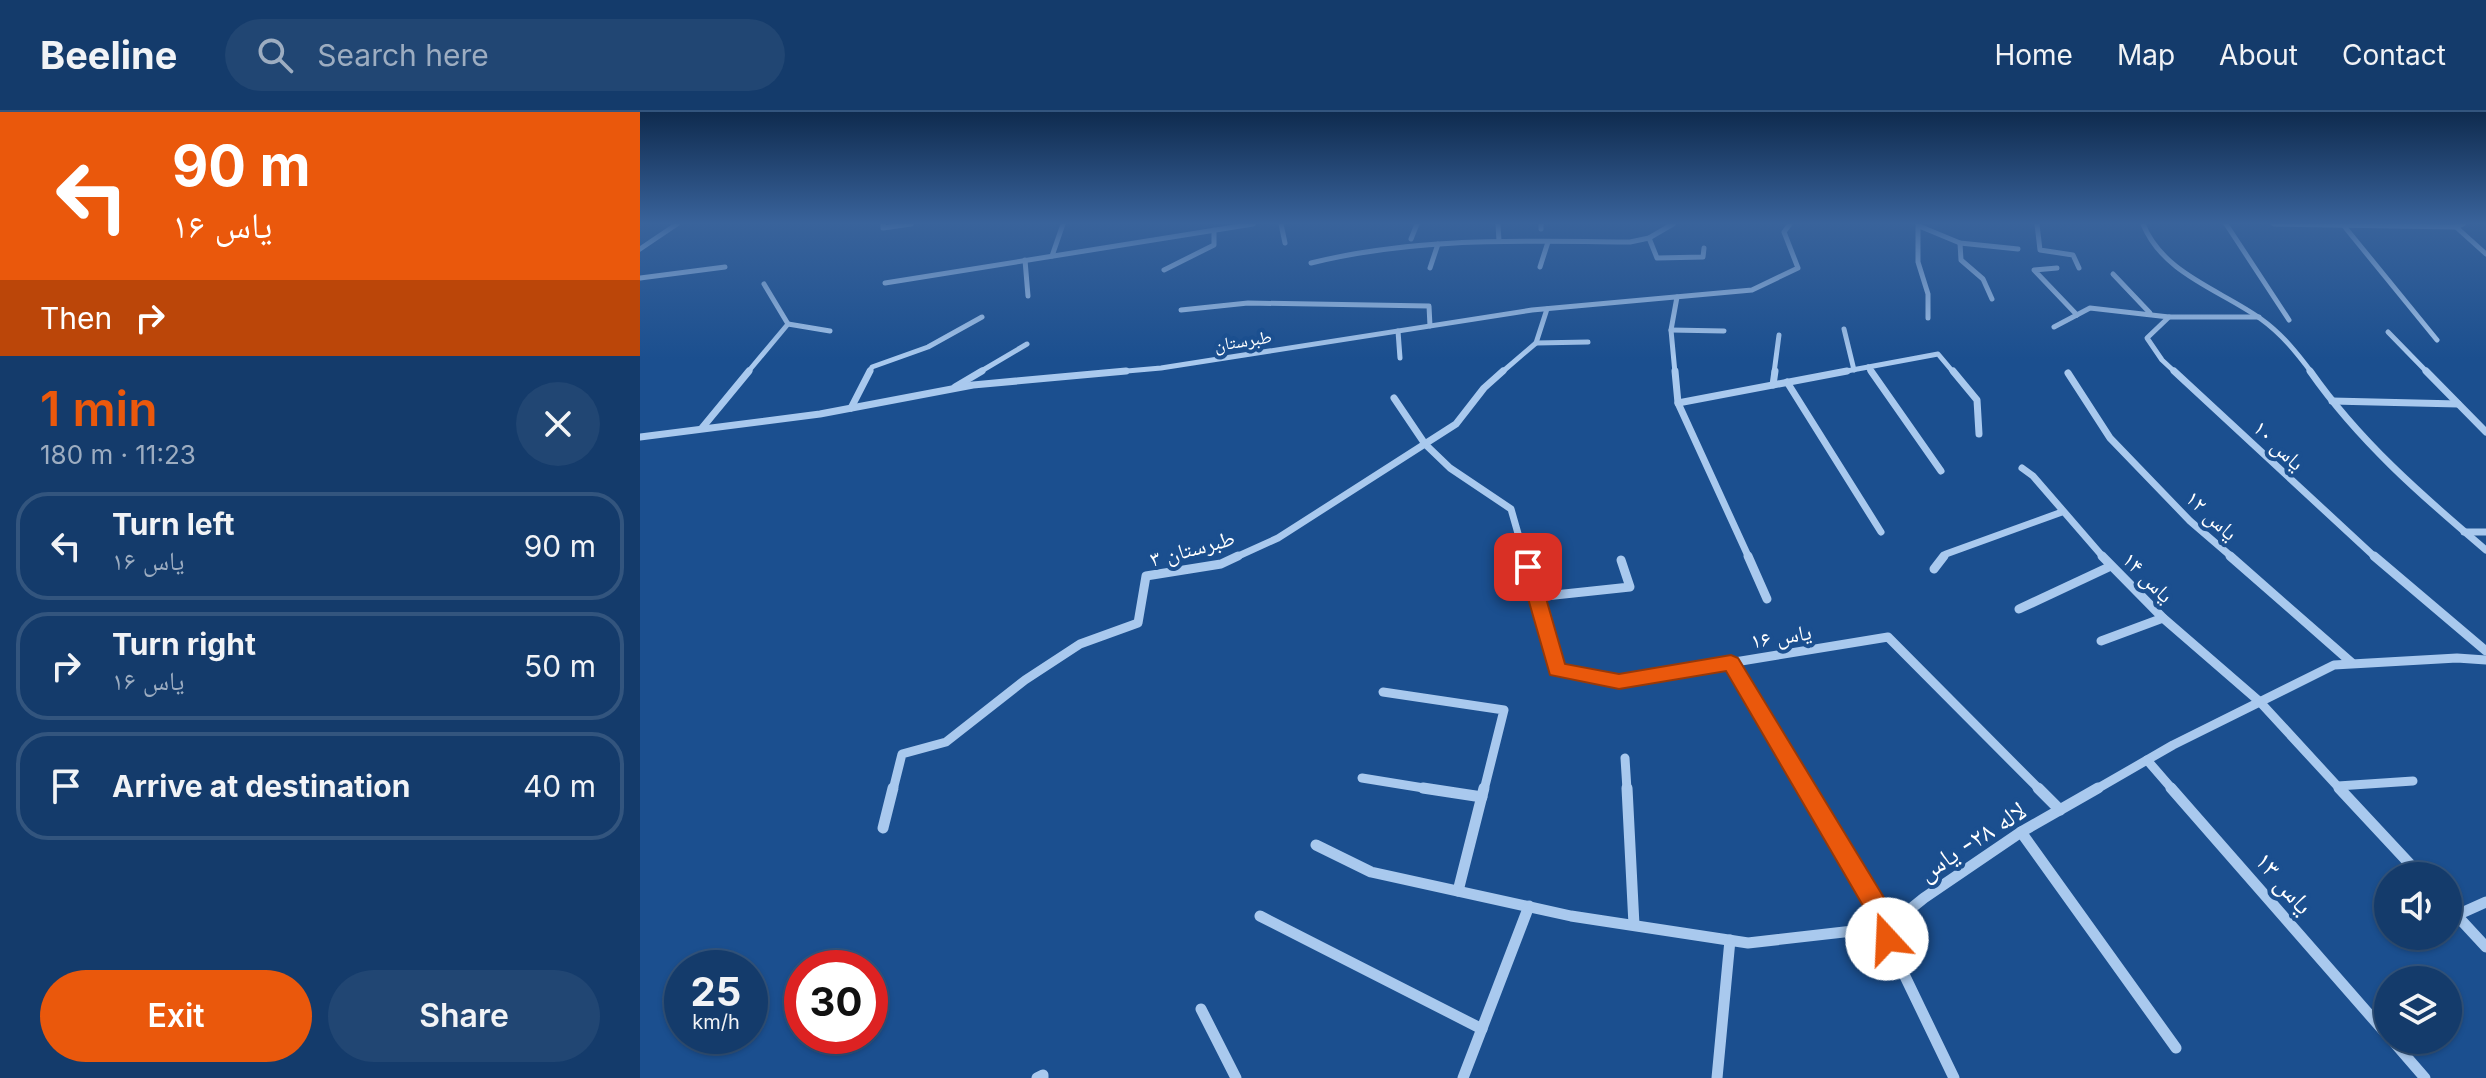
<!DOCTYPE html>
<html lang="en">
<head>
<meta charset="utf-8">
<style>
	body { margin:0; font-family:Inter,"Noto Naskh Arabic",sans-serif; background:#214673; color:#f1f3f6; height:100vh; display:flex; flex-direction:column; font-size:30px; white-space:nowrap }
	* { box-sizing:border-box; margin:0 }
	p { font-size:26px; color:#9dadc1 }
	.icon { flex:none; width:44px; height:44px; fill:none; stroke:currentColor; stroke-width:2; stroke-linecap:round; stroke-linejoin:round }
	.map { position:relative; flex:1; overflow:hidden }
	.details { display:flex; flex-direction:column; background:#143b6b; width:640px }
	.details>* { flex:none }
	.hud { background:#ea580c; color:#fff; overflow:hidden }
	.fabs { position:absolute; left:1734px; top:750px; display:grid; gap:16px }
	.fabs a { display:grid; place-items:center; width:88px; height:88px; border-radius:50%; background:#143b6b; box-shadow:0 2px 6px #0004,0 0 0 2px #33557e; font-size:40px }
	.speed { position:absolute; left:24px; top:838px; display:flex; gap:16px; font-size:40px; font-weight:700; text-align:center }
	.speed>* { display:grid; place-content:center; width:104px; height:104px; border-radius:50%; background:#143b6b; box-shadow:0 2px 6px #0004,0 0 0 2px #33557e; line-height:1 }
	.speed small { font-size:20px; font-weight:400 }
	.speed .limit { border:12px solid #d22; background:#fff; color:#111 }
	.pin { position:absolute; display:grid; place-items:center; width:68px; height:68px; color:#fff; margin:-34px; border-radius:16px; box-shadow:0 4px 12px #0006 }
	.me { position:absolute; width:88px; margin:-44px; rotate:340deg; stroke-linejoin:round; filter:drop-shadow(0 0 6px #0008) }
	.turn { display:flex; align-items:center; gap:28px; height:168px; padding:0 40px; font-size:36px }
	.turn .icon { width:104px; height:104px; stroke-width:2.5 }
	.turn b { display:block; font-size:56px; line-height:68px }
	.then { display:flex; align-items:center; height:76px; padding:0 40px; background:#0003; gap:16px; font-size:30px }
	.round { display:grid; place-items:center; flex:none; width:84px; height:84px; border-radius:42px; background:#214673 }
	.overview { display:flex; align-items:center; justify-content:space-between; height:136px; padding:0 40px }
	h1 { font-size:48px; font-weight:600; line-height:60px; color:#ea580c }
	.primary-button { display:flex; gap:16px; margin-top:auto; padding:16px 40px }
	.primary-button a { flex:1; height:92px; border-radius:48px; background:#ea580c; color:#fff; font-size:32px; font-weight:600; line-height:92px; text-align:center }
	.primary-button a+a { background:#214673; color:#f1f3f6 }
	ul { padding:0; list-style:none }
	li { display:flex; align-items:center; gap:24px; height:108px; margin:0 16px 12px; padding:0 24px; border:4px solid #33557e; border-radius:32px }
	li div { flex:1 }
	li b { display:block; font-size:30px }
	li em { font-style:normal }
	header { display:flex; align-items:center; gap:48px; box-sizing:border-box; height:112px; padding:0 40px; background:#143b6b; border-bottom:2px solid #33557e }
	header strong { font-size:38px }
	nav { display:flex; gap:44px; margin-inline-start:auto; font-size:28px }
	.search { width:560px; height:72px; background:#214673; display:flex; align-items:center; gap:20px; box-sizing:border-box; padding:0 28px; border-radius:44px; color:#9dadc1; font-size:30px }
	main { display:flex; flex:1; min-height:0 }
	.map>svg:first-child { display:block }
	.lines { fill:none; stroke-linecap:round; stroke-linejoin:round }
	.street-far3 { stroke:#a9c9ee; stroke-width:5 }
	.street-far2 { stroke:#a9c9ee; stroke-width:7 }
	.street-far1 { stroke:#a9c9ee; stroke-width:9 }
	.street { stroke:#a9c9ee; stroke-width:11 }
	.route { fill:#ea580c; stroke:#983908; stroke-width:2 }
	.labels { text-anchor:middle; stroke-width:8; stroke-linejoin:round; paint-order:stroke }
	.far-street-label { font-size:18px; fill:#fff; stroke:#1b4f8f }
	.street-label { font-size:22px; fill:#fff; stroke:#1b4f8f }
	.near-street-label { font-size:26px; fill:#fff; stroke:#1b4f8f }
</style>
</head>
<body>
<header>
<strong>Beeline</strong>
<div class="search"><svg class="icon" aria-label="search" viewBox="0 0 24 24"><circle cx="10" cy="10" r="6"/><path d="M15 15l6 6"/></svg>Search here</div>
<nav><a>Home</a><a>Map</a><a>About</a><a>Contact</a></nav>
</header>
<main>
<section class="details">
<div class="hud">
<div class="turn"><svg class="icon" aria-label="left" viewBox="0 0 24 24"><path d="M17 20v-9H6M10 6l-5 5 5 5"/></svg><div><b>90 m</b>یاس ۱۶</div></div>
<div class="then">Then<svg class="icon" aria-label="right" viewBox="0 0 24 24"><path d="M7 20v-9h11M14 6l5 5-5 5"/></svg></div>
</div>
<div class="overview"><div><h1>1 min</h1><p>180 m · 11:23</p></div><a class="round"><svg class="icon" aria-label="close" viewBox="0 0 24 24"><path d="M6 6l12 12M18 6L6 18"/></svg></a></div>
<ul>
<li><svg class="icon" aria-label="left" viewBox="0 0 24 24"><path d="M17 20v-9H6M10 6l-5 5 5 5"/></svg><div><b>Turn left</b><p>یاس ۱۶</p></div><em>90 m</em></li>
<li><svg class="icon" aria-label="right" viewBox="0 0 24 24"><path d="M7 20v-9h11M14 6l5 5-5 5"/></svg><div><b>Turn right</b><p>یاس ۱۶</p></div><em>50 m</em></li>
<li><svg class="icon" aria-label="arrive" viewBox="0 0 24 24"><path d="M6 21V4h12l-3 4 3 4H6"/></svg><div><b>Arrive at destination</b></div><em>40 m</em></li>
</ul>
<div class="primary-button"><a>Exit</a><a>Share</a></div>
</section>
<div class="map">
<svg width="1846" height="966" viewBox="0 0 1846 966">
	<rect width="100%" height="100%" fill="#1b4f8f"/>
	<g class="lines">
		<g class="street-far3">
			<path d="M243,112V116L271,112"/>
			<path d="M641,112L645,131"/>
			<path d="M858,112L859,129"/>
			<path d="M901,112V117"/>
			<path d="M1397,112L1400,138L1433,143L1439,156"/>
			<path d="M1503,112C1523,162 1581,178 1621,207C1642,222 1657,241 1672,261"/>
			<path d="M1586,112L1649,208"/>
			<path d="M1634,112L1816,115L1823,112"/>
			<path d="M1278,113V150L1288,182V206"/>
			<path d="M1279,114L1320,131L1378,137"/>
			<path d="M1704,114L1797,228"/>
			<path d="M1816,115L1846,142"/>
			<path d="M1009,126L1017,146L1063,145L1064,136"/>
			<path d="M771,127L777,112"/>
			<path d="M1320,131L1321,148L1343,167L1352,187"/>
			<path d="M0,137L37,112"/>
			<path d="M412,144L423,112"/>
			<path d="M385,148L388,184"/>
			<path d="M671,151C776,125 882,129 990,130L1009,126L1033,112"/>
			<path d="M900,155L908,130"/>
			<path d="M790,156L798,132"/>
			<path d="M1417,156L1394,158L1437,203"/>
			<path d="M524,158L574,133V118"/>
			<path d="M1473,162L1510,201"/>
			<path d="M0,166L85,155"/>
			<path d="M245,171L613,112"/>
			<path d="M541,198L608,191L789,194L790,214"/>
			<path d="M148,212L190,219"/>
			<path d="M1414,215L1450,196L1529,205"/>
			<path d="M1204,217L1214,258"/>
			<path d="M1031,218L1084,219"/>
			<path d="M758,219L760,246"/>
			<path d="M1748,220L1788,261"/>
			<path d="M896,231L948,230"/>
			<path d="M1228,255L1232,261"/>
			<path d="M107,261L148,212L124,172"/>
			<path d="M229,261L232,255L288,235L342,205"/>
			<path d="M338,261L387,232"/>
			<path d="M464,261L521,256L892,198L1112,178L1158,156L1144,120L1150,112"/>
			<path d="M861,261L896,231L907,197"/>
			<path d="M1035,261L1031,218L1037,185"/>
			<path d="M1134,261L1139,223"/>
			<path d="M1196,261L1298,242L1314,261"/>
			<path d="M1536,261L1522,248L1507,226L1529,205H1619"/>
		</g>
		<g class="street-far2">
			<path d="M1035,259L1038,291"/>
			<path d="M1231,259L1301,359"/>
			<path d="M1313,259L1337,288L1339,322"/>
			<path d="M1534,259L1736,446"/>
			<path d="M1670,259C1719,329 1781,383 1846,438"/>
			<path d="M1786,259L1846,320"/>
			<path d="M1428,261L1470,326L1550,409L1593,446"/>
			<path d="M1147,270L1241,420"/>
			<path d="M1133,273L1135,259"/>
			<path d="M315,275L342,259"/>
			<path d="M754,286L785,332L810,356L871,397L885,446"/>
			<path d="M1692,289L1818,292"/>
			<path d="M211,296L230,259"/>
			<path d="M62,316L109,259"/>
			<path d="M0,325L180,302L333,273L486,259"/>
			<path d="M1382,356L1393,364L1464,446"/>
			<path d="M1824,420H1846"/>
			<path d="M594,446L638,426L816,312L844,276L863,259"/>
			<path d="M1109,446L1038,291L1207,259"/>
			<path d="M1303,446L1306,442L1422,400"/>
		</g>
		<g class="street-far1">
			<path d="M885,444L917,558L979,569L1248,525L1400,678"/>
			<path d="M1108,444L1127,487"/>
			<path d="M1462,444L1523,506L1620,590L1701,678"/>
			<path d="M1590,444L1712,551"/>
			<path d="M1734,444L1846,539"/>
			<path d="M1294,457L1304,444"/>
			<path d="M896,485L990,475L981,448"/>
			<path d="M1379,497L1471,454"/>
			<path d="M1461,529L1523,506"/>
			<path d="M1091,551L1166,678"/>
			<path d="M743,580L864,598L844,678"/>
			<path d="M985,646L987,678"/>
			<path d="M1507,648L1533,678"/>
			<path d="M722,666L796,678"/>
			<path d="M1698,674L1773,669"/>
			<path d="M253,678L262,642L306,630L385,568L440,532L498,511L506,464L581,452L598,444"/>
			<path d="M1455,678L1533,633L1694,553L1817,546L1846,548"/>
		</g>
		<g class="street">
			<path d="M783,676L842,685"/>
			<path d="M987,676L994,813"/>
			<path d="M1165,676L1248,815L1247,827L1314,966"/>
			<path d="M1398,676L1420,698"/>
			<path d="M1531,676L1748,924"/>
			<path d="M1699,676L1781,764"/>
			<path d="M243,716L253,676"/>
			<path d="M1381,720L1536,936"/>
			<path d="M676,733L731,760L931,804L1108,831L1248,815L1284,786L1381,720L1458,676"/>
			<path d="M818,779L844,676"/>
			<path d="M1808,794L1846,835"/>
			<path d="M1817,803L1846,790"/>
			<path d="M620,804L842,917"/>
			<path d="M561,897L596,966"/>
			<path d="M1752,928L1785,966"/>
			<path d="M397,966L403,963V966"/>
			<path d="M823,966L889,794"/>
			<path d="M1077,966L1090,828"/>
		</g>
	</g>
	<linearGradient id="sky" x2="0" y2="1"><stop stop-color="#0f2b4f"/><stop offset="0.45" stop-color="#39639b"/><stop offset="1" stop-color="#39639b" stop-opacity="0"/></linearGradient>
	<rect width="1846" height="247" fill="url(#sky)"/>
	<path class="route" d="M888,450L897,455L925,552L979,562L1091,543L1098,546L1257,807L1260,815L1256,835L1247,838L1238,835L1235,827L1236,816L1086,559L979,577L910,563L879,455Z"/>
	<g class="labels">
		<g class="far-street-label">
			<text transform="translate(603 229) rotate(-9)" y="6">طبرستان</text>
		</g>
		<g class="street-label">
			<text transform="translate(1639 333) rotate(44)" y="8">یاس ۱۰</text>
			<text transform="translate(1572 403) rotate(43)" y="8">یاس ۱۲</text>
			<text transform="translate(552 436) rotate(-15)" y="8">طبرستان ۳</text>
			<text transform="translate(1508 465) rotate(45)" y="8">یاس ۱۴</text>
			<text transform="translate(1141 524) rotate(-9)" y="8">یاس ۱۶</text>
		</g>
		<g class="near-street-label">
			<text transform="translate(1332 729) rotate(-33)" y="9">لاله ۲۸- یاس</text>
			<text transform="translate(1644 771) rotate(49)" y="9">یاس ۱۳</text>
		</g>
	</g>
</svg>
<div class="fabs">
<a><svg class="icon" aria-label="sound" viewBox="0 0 24 24"><path d="M4 9h4l5-4v14l-5-4H4zM17 9q2 3 0 6"/></svg></a>
<a><svg class="icon" aria-label="layers" viewBox="0 0 24 24"><path d="M12 4l9 5-9 5-9-5zM3 14l9 5 9-5"/></svg></a>
</div>
<div class="speed"><div>25<small>km/h</small></div><div class="limit">30</div></div>
<div class="pin" style="left:888px;top:455px;background:#d93025"><svg class="icon" aria-label="arrive" viewBox="0 0 24 24"><path d="M6 21V4h12l-3 4 3 4H6"/></svg></div>
<svg class="me" style="left:1247px;top:827px" viewBox="-20 -20 40 40"><circle r="19" fill="#fff"/><path d="M0-13L10 11 0 6-10 11z" fill="#ea580c"/></svg>
</div>
</main>
</body>
</html>
